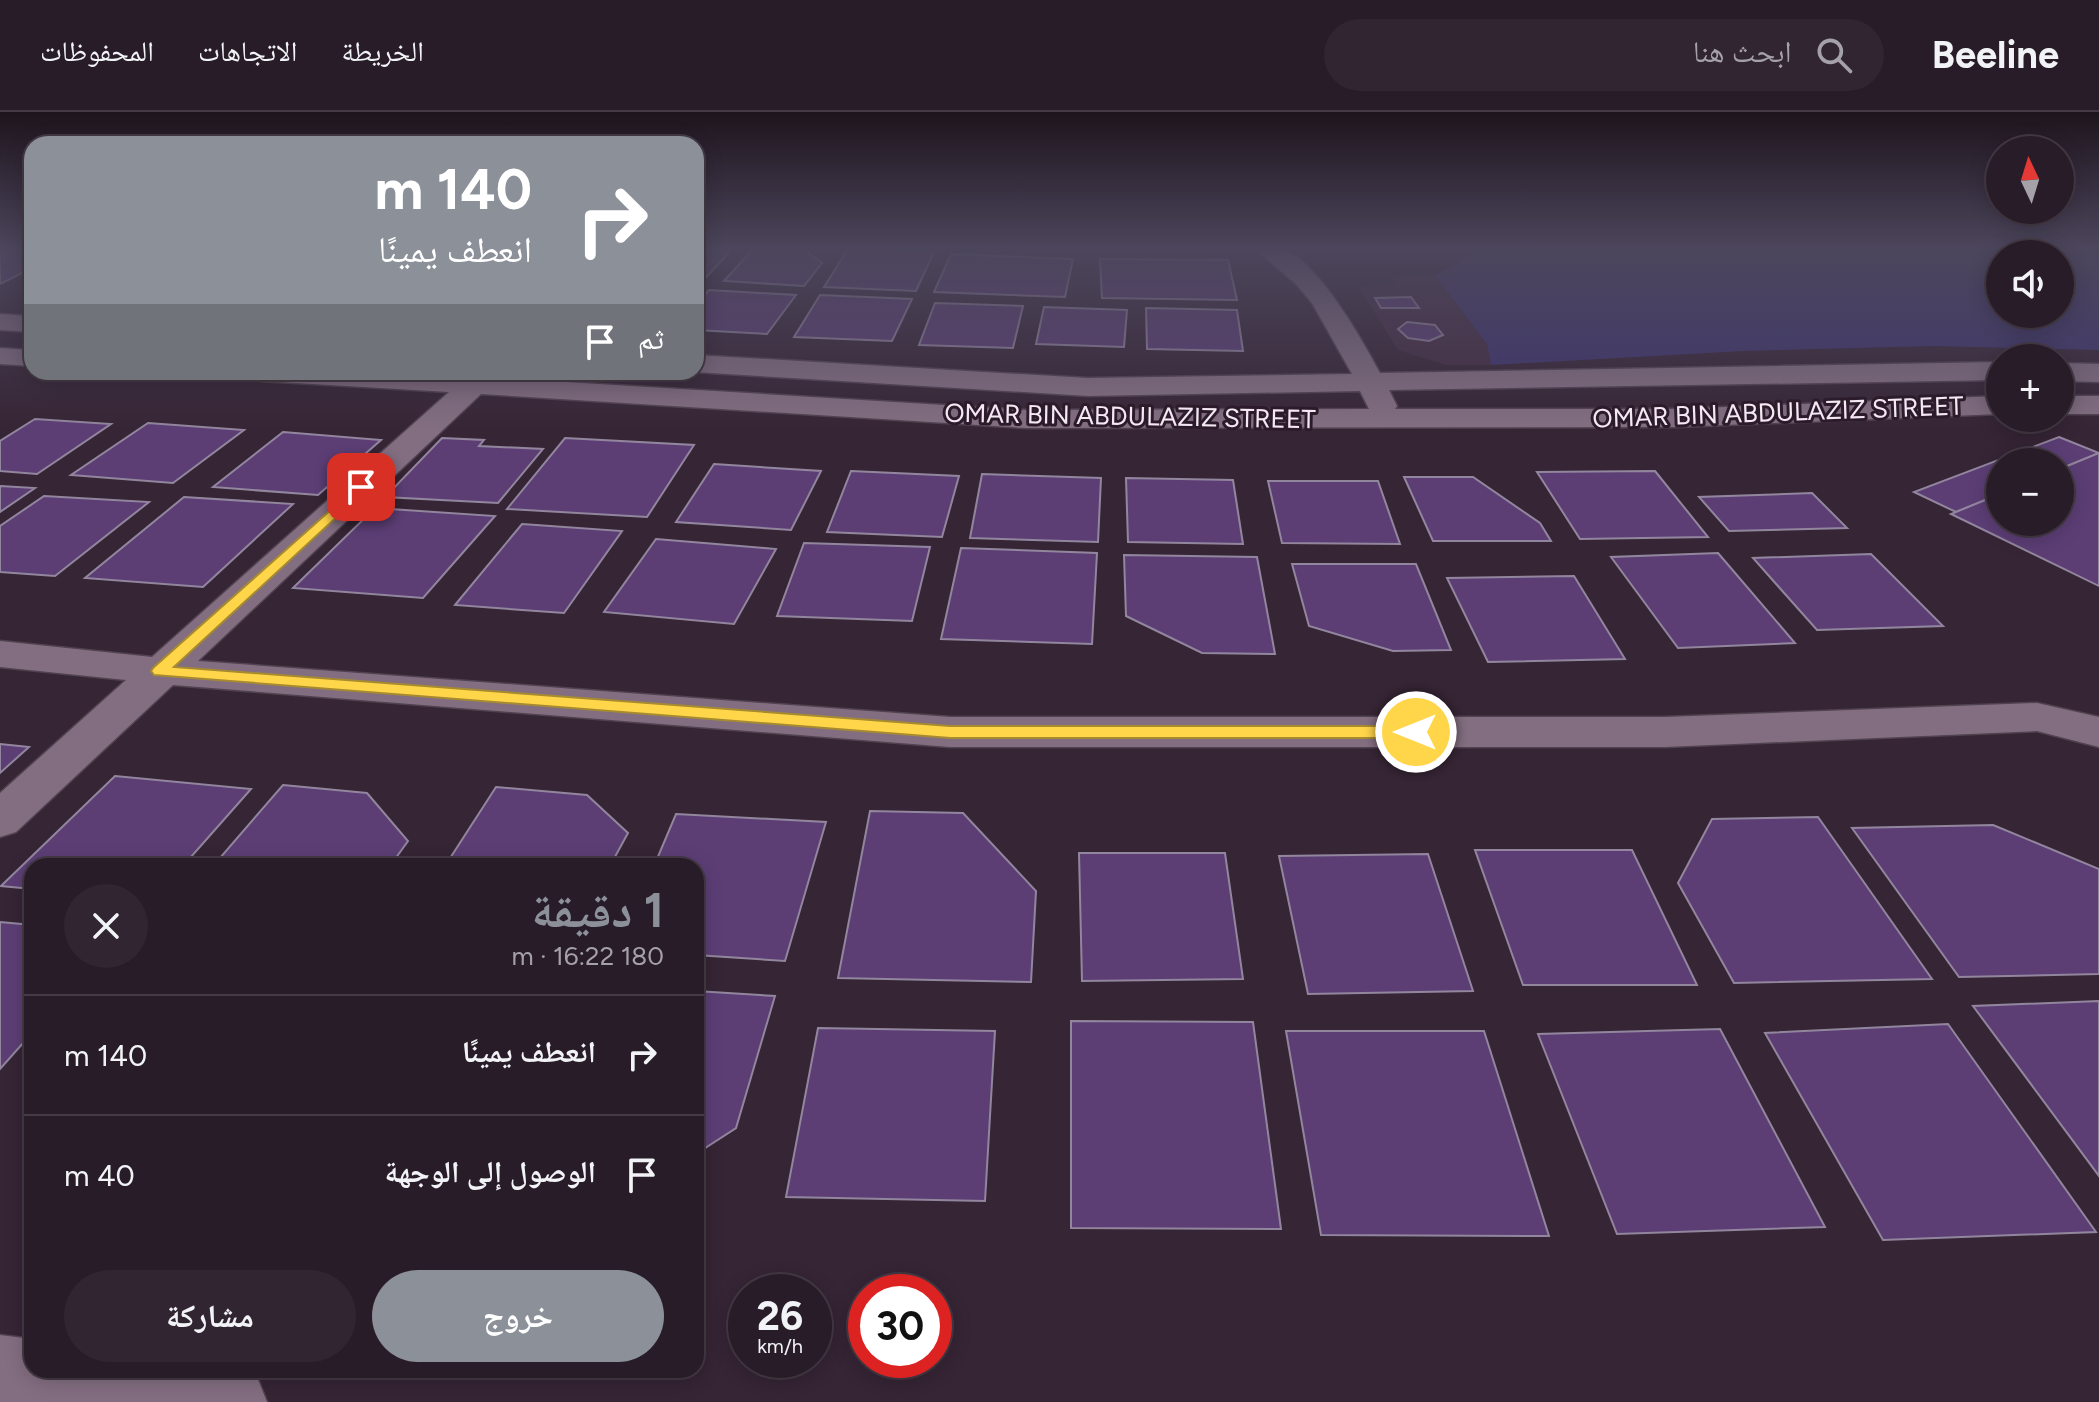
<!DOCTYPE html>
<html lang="ar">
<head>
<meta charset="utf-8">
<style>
	body { margin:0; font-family:Figtree,"Noto Naskh Arabic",sans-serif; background:#302530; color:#f1f3f6; direction:rtl; height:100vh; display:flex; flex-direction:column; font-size:30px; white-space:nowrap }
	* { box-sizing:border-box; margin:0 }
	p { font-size:26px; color:#a5a1a8 }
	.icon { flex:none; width:44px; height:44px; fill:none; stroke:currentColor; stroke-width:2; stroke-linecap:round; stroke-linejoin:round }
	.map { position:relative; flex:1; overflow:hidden; direction:ltr }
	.side { position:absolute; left:24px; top:746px; width:680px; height:520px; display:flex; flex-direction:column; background:#281c28; border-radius:24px; box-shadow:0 4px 20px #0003,0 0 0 2px #443a45; direction:rtl }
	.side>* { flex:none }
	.hud { position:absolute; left:24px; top:24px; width:680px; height:244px; border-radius:24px; box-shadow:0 4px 20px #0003,0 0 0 2px #443a45; direction:rtl; background:#8c9099; color:#fff; overflow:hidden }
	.needle { width:52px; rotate:356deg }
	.buttons { position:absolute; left:1986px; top:24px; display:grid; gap:16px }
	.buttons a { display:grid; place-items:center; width:88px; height:88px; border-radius:50%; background:#281c28; box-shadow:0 4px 20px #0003,0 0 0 2px #443a45; font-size:40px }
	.speed { position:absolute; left:728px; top:1162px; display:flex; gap:16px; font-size:40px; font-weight:700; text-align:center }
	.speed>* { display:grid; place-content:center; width:104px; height:104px; border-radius:50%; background:#281c28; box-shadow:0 4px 20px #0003,0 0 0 2px #443a45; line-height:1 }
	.speed small { font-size:20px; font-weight:400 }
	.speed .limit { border:12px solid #d22; background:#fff; color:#111 }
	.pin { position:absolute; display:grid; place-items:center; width:68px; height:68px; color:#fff; margin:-34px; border-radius:16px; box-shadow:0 4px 12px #0006 }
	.me { position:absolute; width:88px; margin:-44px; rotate:270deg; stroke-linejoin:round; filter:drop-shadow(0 0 6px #0008) }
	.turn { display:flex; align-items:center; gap:28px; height:168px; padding:0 40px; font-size:36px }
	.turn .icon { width:104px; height:104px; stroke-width:2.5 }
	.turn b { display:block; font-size:56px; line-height:68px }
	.then { display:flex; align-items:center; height:76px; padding:0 40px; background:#0003; gap:16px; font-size:30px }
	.round { display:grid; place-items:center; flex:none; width:84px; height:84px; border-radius:42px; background:#302530 }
	.overview { display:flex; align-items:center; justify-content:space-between; height:136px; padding:0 40px }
	h1 { font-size:48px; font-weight:700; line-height:60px; color:#8c9099 }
	.primary-button { display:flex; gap:16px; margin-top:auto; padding:16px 40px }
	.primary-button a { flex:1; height:92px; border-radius:48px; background:#8c9099; color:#fff; font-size:32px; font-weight:700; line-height:92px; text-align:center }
	.primary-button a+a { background:#302530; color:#f1f3f6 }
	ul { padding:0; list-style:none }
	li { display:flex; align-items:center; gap:24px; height:120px; padding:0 40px; border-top:2px solid #443a45 }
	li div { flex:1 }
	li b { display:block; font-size:30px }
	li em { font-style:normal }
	header { display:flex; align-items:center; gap:48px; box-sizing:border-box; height:112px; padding:0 40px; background:#281c28; border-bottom:2px solid #443a45 }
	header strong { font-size:38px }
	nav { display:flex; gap:44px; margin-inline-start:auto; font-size:28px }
	.search { width:560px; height:72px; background:#302530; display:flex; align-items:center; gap:20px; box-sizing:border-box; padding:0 28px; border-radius:44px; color:#a5a1a8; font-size:30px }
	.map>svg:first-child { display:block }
	.built { fill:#432c42 }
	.water { fill:#3e356d; fill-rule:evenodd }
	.building { fill:#5c3e75; stroke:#92869e; stroke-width:2 }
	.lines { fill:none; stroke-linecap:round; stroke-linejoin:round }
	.minor-casing { stroke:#514250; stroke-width:3 }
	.minor { fill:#836e81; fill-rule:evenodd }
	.route { fill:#ffd54a; stroke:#a68a30; stroke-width:2 }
	.labels { text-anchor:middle; stroke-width:6; stroke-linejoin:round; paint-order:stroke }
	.far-street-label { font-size:26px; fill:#f4e8f3; stroke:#2c1b2b }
</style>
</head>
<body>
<header>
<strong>Beeline</strong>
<div class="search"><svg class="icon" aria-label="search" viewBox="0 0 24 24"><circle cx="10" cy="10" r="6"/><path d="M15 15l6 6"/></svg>ابحث هنا</div>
<nav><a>الخريطة</a><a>الاتجاهات</a><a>المحفوظات</a></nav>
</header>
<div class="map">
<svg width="2099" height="1290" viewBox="0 0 2099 1290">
	<rect width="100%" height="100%" fill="#362535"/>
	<path class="built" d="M1435,164L1487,232L1491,253H1446L1398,238L1358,174L1396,173L1391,165Z"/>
	<path class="water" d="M1485,137H2069L2099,143V238L1934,234L1743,239L1491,253L1487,232L1435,164ZM2000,142H2060V202H2000Z"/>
	<g class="building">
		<path d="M696,137H712L731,138L702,170L696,169Z"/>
		<path d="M753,137L806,139L822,151L804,174L724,169Z"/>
		<path d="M848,137H855L934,140L916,179L824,175Z"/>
		<path d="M0,138L32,140V156L0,172Z"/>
		<path d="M951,142L1073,147L1065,185L934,180Z"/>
		<path d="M1100,147L1228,148L1237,188L1102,186Z"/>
		<path d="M709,178L796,183L767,222L696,218V193Z"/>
		<path d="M820,183L912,187L892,229L794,225Z"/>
		<path d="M1411,185L1419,196H1381L1375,186Z"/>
		<path d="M935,191L1023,194L1013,236L919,233Z"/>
		<path d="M1044,195L1127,198L1124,235L1036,232Z"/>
		<path d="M1146,196L1237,198L1243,239L1147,237Z"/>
		<path d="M1407,210L1435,213L1443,223L1429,229L1408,226L1398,217Z"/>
		<path d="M35,307L111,312L37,362L0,359V329Z"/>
		<path d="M148,311L244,318L173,371L71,363Z"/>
		<path d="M283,320L381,328L318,383L213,375Z"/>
		<path d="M2059,325L2099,341L2060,357V350H2000V382L1956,400L1914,380Z"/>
		<path d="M442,326L484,328L479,334L543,337L498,391L385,385Z"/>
		<path d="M565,326L694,333L647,405L507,397Z"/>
		<path d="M2099,341V474L1951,402L2000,382V410H2060V357Z"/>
		<path d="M714,352L821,359L791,418L676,410Z"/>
		<path d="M851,359L959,364L942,425L827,420Z"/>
		<path d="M1655,359L1708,425L1580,427L1537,360Z"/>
		<path d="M982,362L1101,366L1098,430L970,426Z"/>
		<path d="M1404,365H1473L1540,411L1551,429H1433Z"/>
		<path d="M1126,366L1233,368L1243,432L1128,430Z"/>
		<path d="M1268,369H1378L1400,432L1282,431Z"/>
		<path d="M0,374L35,376L0,400Z"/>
		<path d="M1812,381L1847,416L1729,419L1699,385Z"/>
		<path d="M44,384L149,390L55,464L0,460V414Z"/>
		<path d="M184,385L293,392L203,475L85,466Z"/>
		<path d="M375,396L495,404L423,486L293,476Z"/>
		<path d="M522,412L622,419L564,501L455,493Z"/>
		<path d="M656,427L776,437L734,512L604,500Z"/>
		<path d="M804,431L930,435L912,509L777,504Z"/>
		<path d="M961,436L1097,441L1092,532L941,527Z"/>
		<path d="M1718,441L1795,531L1678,536L1611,445Z"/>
		<path d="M1871,442L1943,514L1817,518L1753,446Z"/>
		<path d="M1124,443L1257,445L1275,542L1202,541L1126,504Z"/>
		<path d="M1292,452H1416L1451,538L1393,539L1309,514Z"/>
		<path d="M1574,464L1625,547L1488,550L1447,466Z"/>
		<path d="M0,632L29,635L0,661Z"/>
		<path d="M115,664L251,677L183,754H32V777L1,774Z"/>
		<path d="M283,673L367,681L408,729L390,754H213Z"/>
		<path d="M496,675L587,683L628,721L610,754H445Z"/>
		<path d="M870,699L963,701L1036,779L1031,870L838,866Z"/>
		<path d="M676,702L826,710L785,849L696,843V754H654Z"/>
		<path d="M1818,705L1932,867L1734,871L1678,771L1712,707Z"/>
		<path d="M1993,713L2099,757V862L1959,865L1852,716Z"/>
		<path d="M1475,738H1632L1697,873H1523Z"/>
		<path d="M1079,741H1225L1243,867L1082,869Z"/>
		<path d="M1428,742L1473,879L1308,882L1279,744Z"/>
		<path d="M0,810L32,813V921L0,957Z"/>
		<path d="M696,879L775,884L736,1016L696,1042Z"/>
		<path d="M2099,889V1064L1973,894Z"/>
		<path d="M1071,909L1253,910L1281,1117L1071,1116Z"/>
		<path d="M1948,912L2096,1120L1883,1128L1765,921Z"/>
		<path d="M818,916L995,919L985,1089L786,1085Z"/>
		<path d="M1720,917L1825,1115L1617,1122L1538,922Z"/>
		<path d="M1286,919H1484L1549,1124L1321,1123Z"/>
	</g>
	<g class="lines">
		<g class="minor-casing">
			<g id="minor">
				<path d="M1255,137C1263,137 1272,135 1280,137C1315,143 1364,231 1380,261L2000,250V268L1389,278L1397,294L1395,297H1676L2000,284V302L1676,315L1026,316L481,282L198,549L950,605H1665L2037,591L2099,605V635L2037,619L1665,635H950L173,573L16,720L0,725V681L126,568L0,555V529L152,545L449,280L261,269L251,266L247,260H403L1026,298L1369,297L1360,279L1088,284L694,260L696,243L1088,266L1352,262L1312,191L1297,173Z"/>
				<path d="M0,202L32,204V220L0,218Z"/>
				<path d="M0,236L32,238V254L0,252Z"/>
				<path d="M2060,251L2099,252V270L2060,269Z"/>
				<rect x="2060" y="284" width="39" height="18"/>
				<path d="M0,1223L32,1227V1258H239L257,1265L267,1290H0Z"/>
			</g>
		</g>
		<use href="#minor" class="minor"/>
	</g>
	<linearGradient id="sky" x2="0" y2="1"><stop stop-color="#1e141d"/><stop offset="0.43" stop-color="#4c465c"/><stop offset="1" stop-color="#4c465c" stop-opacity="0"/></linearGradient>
	<rect width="2099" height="317" fill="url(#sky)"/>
	<path class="route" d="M361,371L366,372V378L174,555L950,614H1416L1425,620L1416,626H950L154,563L151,559L154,555Z"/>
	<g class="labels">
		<g class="far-street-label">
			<text transform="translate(1778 300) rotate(-2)" y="9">OMAR BIN ABDULAZIZ STREET</text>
			<text transform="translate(1130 304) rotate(1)" y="9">OMAR BIN ABDULAZIZ STREET</text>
		</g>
	</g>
</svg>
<div class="buttons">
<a><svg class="needle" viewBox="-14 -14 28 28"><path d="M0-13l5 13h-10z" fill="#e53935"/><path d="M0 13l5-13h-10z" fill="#a5a1a8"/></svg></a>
<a><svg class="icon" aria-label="sound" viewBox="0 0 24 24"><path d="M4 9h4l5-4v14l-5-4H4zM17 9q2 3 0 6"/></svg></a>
<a>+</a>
<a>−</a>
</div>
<div class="speed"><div>26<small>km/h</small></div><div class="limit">30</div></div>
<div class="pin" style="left:361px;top:375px;background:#d93025"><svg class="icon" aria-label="arrive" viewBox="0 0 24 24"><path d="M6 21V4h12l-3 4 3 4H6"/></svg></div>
<svg class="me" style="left:1416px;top:620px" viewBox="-20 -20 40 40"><circle r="17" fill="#ffd54a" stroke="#fff" stroke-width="3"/><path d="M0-11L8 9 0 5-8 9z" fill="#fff"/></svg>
<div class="hud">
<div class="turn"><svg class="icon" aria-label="right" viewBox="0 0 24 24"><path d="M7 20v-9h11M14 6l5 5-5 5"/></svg><div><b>140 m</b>انعطف يمينًا</div></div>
<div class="then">ثم<svg class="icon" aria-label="arrive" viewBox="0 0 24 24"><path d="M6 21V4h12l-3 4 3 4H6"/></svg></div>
</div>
<section class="side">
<div class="overview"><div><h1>1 دقيقة</h1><p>180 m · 16:22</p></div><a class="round"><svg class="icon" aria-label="close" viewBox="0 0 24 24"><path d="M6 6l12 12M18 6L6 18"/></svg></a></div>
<ul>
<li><svg class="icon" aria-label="right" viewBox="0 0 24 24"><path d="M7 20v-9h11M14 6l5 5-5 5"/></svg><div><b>انعطف يمينًا</b></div><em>140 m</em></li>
<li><svg class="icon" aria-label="arrive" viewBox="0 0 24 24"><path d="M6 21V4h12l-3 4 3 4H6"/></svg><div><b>الوصول إلى الوجهة</b></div><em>40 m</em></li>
</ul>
<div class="primary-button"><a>خروج</a><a>مشاركة</a></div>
</section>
</div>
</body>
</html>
